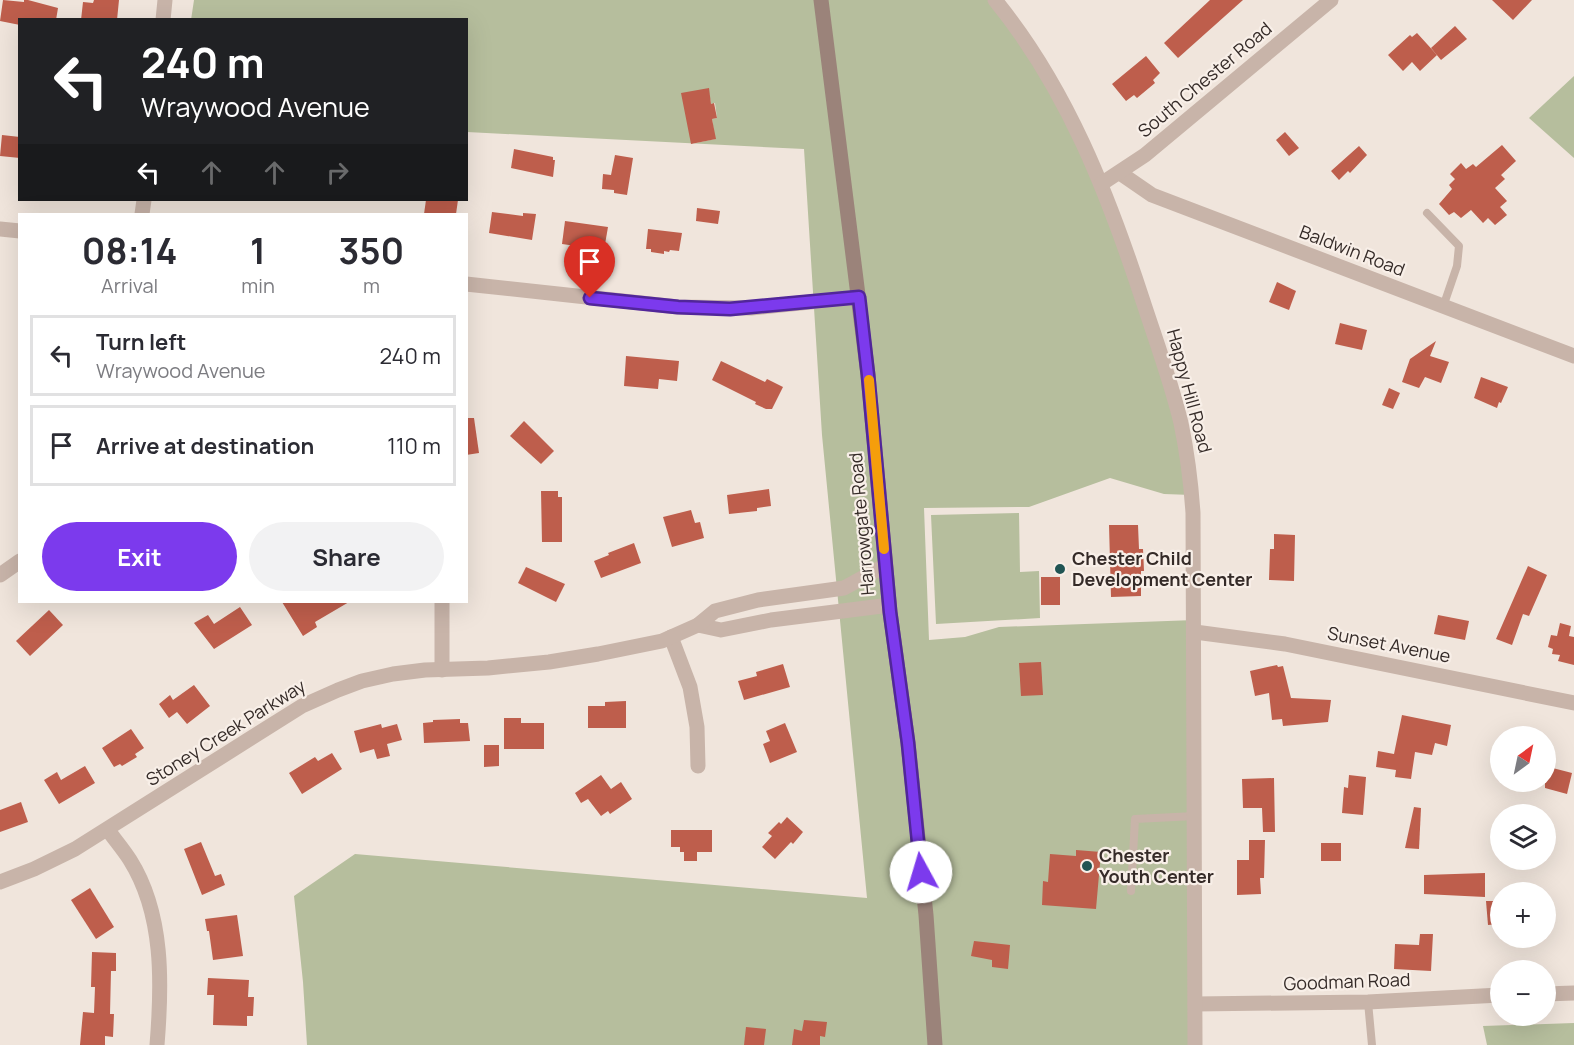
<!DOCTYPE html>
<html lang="en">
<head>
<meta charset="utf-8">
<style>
	body { margin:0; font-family:Manrope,sans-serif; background:#f2f2f3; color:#2b2b33; height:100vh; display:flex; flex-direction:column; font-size:22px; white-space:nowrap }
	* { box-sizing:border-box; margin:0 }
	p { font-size:20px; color:#7c7c81 }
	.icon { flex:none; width:33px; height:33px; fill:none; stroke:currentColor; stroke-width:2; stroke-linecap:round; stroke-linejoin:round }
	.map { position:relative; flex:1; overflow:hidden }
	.drawer { position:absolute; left:18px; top:213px; width:450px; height:390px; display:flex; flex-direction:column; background:#fff; border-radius:0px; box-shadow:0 6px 24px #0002 }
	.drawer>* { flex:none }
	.guide { position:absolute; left:18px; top:18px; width:450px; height:183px; border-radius:0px; box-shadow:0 6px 24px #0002; background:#202124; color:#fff; overflow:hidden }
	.needle { width:39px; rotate:33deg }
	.controls { position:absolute; left:1490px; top:726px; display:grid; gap:12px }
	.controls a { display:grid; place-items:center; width:66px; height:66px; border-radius:50%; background:#fff; box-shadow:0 6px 24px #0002; font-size:30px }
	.pin { position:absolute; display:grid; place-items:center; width:51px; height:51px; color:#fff; margin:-62px -26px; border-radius:50% 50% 50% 0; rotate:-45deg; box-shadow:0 0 6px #0007 }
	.pin .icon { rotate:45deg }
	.me { position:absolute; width:66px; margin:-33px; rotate:354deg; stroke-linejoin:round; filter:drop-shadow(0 0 4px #0008) }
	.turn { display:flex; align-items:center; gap:21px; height:126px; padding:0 24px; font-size:27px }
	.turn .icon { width:78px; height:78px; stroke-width:2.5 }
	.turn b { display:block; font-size:42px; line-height:51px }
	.lanes { display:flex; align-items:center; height:57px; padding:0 24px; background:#0003; justify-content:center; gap:30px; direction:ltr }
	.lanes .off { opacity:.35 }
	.eta { display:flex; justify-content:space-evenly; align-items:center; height:102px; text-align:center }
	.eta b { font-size:36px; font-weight:700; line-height:42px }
	.primary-button { display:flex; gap:12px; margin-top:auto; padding:12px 24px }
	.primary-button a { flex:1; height:69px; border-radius:36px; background:#7c3aed; color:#fff; font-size:24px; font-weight:700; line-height:69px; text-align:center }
	.primary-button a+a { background:#f2f2f3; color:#2b2b33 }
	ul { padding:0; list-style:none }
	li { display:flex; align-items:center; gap:18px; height:81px; margin:0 12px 9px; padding:0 12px; border:3px solid #e1e1e2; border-radius:0px }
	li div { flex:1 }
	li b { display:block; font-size:22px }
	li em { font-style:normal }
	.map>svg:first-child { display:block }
	.green { fill:#b6be9d; fill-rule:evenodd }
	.building { fill:#be5e4c }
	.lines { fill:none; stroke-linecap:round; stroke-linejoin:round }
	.service { stroke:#c8b4a9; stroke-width:8 }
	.minor { stroke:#c8b4a9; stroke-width:15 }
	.tertiary { stroke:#c8b4a9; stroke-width:15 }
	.secondary { stroke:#9b837a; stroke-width:15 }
	.route-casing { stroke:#51269a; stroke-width:15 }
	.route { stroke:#7c3aed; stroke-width:10 }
	.slow { stroke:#f59e0b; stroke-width:10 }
	.poi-dot { fill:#205453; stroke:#f8efe8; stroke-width:2 }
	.labels { text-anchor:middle; stroke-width:4.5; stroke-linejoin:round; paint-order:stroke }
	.street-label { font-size:18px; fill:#352b28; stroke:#f8efe8 }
	.poi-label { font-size:18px; font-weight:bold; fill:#352b28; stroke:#f8efe8; text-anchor:start }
</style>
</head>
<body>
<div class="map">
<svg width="1574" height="1045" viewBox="0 0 1574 1045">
	<rect width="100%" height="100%" fill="#f0e5dc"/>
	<g class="green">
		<path d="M194,0H995L1059,94L1169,380L1192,495L1164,494L1110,478L1029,507L924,508L929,640L965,637L999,627L1195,620L1196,1045H307L303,982L294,896L355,854L867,898L822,435L804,149L467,132L466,20H191ZM708,88L711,104L715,103L717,118L712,119L715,139L691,144Z"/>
		<path d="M1574,76V158L1529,118Z"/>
		<path d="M1019,513L1020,572L1039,571L1040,618L936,624L931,515Z"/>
		<path d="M1574,1023V1045H1487L1483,1026Z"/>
	</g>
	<g class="building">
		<path d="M3,0L24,2V0H28L58,8L56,20H20V25L0,21Z"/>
		<path d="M94,0H119L117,20H81L83,2L93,3Z"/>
		<path d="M1210,0H1243L1178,58L1164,43Z"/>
		<path d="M1492,0H1532L1513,20Z"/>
		<path d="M1455,26L1467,39L1441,60L1431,48Z"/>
		<path d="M1417,33L1437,55L1420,71L1412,62L1403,71L1388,55L1410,35L1412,37Z"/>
		<path d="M1146,56L1160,73L1153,80L1155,83L1137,98L1134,95L1126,101L1112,84Z"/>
		<path d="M709,88L711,104L714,103L717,118L712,119L716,139L691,144L681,93Z"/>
		<path d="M1285,132L1299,148L1289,156L1276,140Z"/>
		<path d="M2,135L20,137V158L0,156Z"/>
		<path d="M1502,145L1516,161L1501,175L1505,179L1495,188L1507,201L1500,207L1507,215L1495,225L1488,218L1483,223L1471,210L1461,218L1454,212L1449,215L1439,204L1452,189L1449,185L1455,179L1450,174L1461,163L1466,169L1473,164L1476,167Z"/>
		<path d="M1359,146L1367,155L1350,173L1348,171L1339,180L1331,171Z"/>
		<path d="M514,149L553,157V160H555L553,177L511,168Z"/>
		<path d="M615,155L633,158L627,195L614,193V190L602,189L603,174L611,175Z"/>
		<path d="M426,200H458L456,214H424Z"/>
		<path d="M697,208L720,211L718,224L696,221Z"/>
		<path d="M492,212L523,216V213L536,214L532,240L489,233Z"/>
		<path d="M565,221L608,227L604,250L562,244Z"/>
		<path d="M648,229L682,233L679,251L670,250L669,252L664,251V254L651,252V249H646Z"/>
		<path d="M1277,282L1296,291L1289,310L1269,302Z"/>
		<path d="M1340,323L1367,330L1362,350L1335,344Z"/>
		<path d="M1436,341L1430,356L1449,362L1441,383L1425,377L1419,388L1402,382L1410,359Z"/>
		<path d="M626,356L679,361L677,381L659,379L658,389L624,386Z"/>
		<path d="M721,361L765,382L767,379L783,387L772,409H766L755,404L756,402L712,380Z"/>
		<path d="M1481,377L1508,387L1501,403L1499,402L1497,408L1474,398Z"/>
		<path d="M1389,388L1400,393L1393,409L1382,405Z"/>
		<path d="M466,418H474L479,453L466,455Z"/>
		<path d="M524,421L554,451L541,464L510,436Z"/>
		<path d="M769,489L771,506L757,508V511L729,514L727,495Z"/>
		<path d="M541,491H558V497H562V542H542Z"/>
		<path d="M691,510L695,523L700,522L704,538L672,547L663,517Z"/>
		<path d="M1109,525H1138L1139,549H1143L1144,571H1141V596L1111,597Z"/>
		<path d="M1274,534L1295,535L1294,581L1269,580L1270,549H1274Z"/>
		<path d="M634,543L641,563L601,578L594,561L609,555L608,553Z"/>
		<path d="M1528,566L1547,575L1529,616L1523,614L1512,645L1496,639Z"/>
		<path d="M526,567L565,584L556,602L518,583Z"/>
		<rect x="1041" y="577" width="19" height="28"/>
		<path d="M282,602H349L315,622L317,627L303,636Z"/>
		<path d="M240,607L252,625L214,649L194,623L208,615L214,624Z"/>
		<path d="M49,610L63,625L30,656L16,641Z"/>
		<path d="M1438,615L1469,621L1465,640L1434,634Z"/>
		<path d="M1560,623L1571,626L1569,636L1574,637V665L1558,661L1560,655L1552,654L1553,649L1548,647L1551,635L1557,636Z"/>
		<path d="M1041,662L1043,695L1021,696L1019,663Z"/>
		<path d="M783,664L790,687L744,700L738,681L757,676L756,672Z"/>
		<path d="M1277,665L1278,667L1283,666L1291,698L1331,700L1328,722L1283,726L1282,719L1272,720L1269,693L1255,696L1250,671Z"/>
		<path d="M194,685L210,706L187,724L177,712L169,718L159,704L170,695L173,700Z"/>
		<path d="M626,701V728H588V706H605V702Z"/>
		<path d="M1402,715L1451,725L1447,746L1435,743L1432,755L1415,752L1411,779L1395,777L1396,770L1376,767L1378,751L1394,754Z"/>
		<path d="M504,718H521V723H544V749H504Z"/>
		<path d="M460,719V723H468L470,741L424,743L423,723L433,722V720Z"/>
		<path d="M785,723L797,752L770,763L763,744L770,741L766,731Z"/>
		<path d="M381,724L382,728L397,724L402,740L387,744L390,756L377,759L374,749L360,753L354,731Z"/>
		<path d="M131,729L144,748L135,754L137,757L122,766L120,764L114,767L102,748Z"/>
		<path d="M484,745H499V766L484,767Z"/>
		<path d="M332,753L342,769L302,794L289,773L315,757L318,761Z"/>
		<path d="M85,766L95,783L59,804L44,780L57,772L61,780Z"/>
		<path d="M1545,766L1572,773L1567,794L1545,788Z"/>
		<path d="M601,775L611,789L621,782L632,799L610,814L608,811L601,816L588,799L581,803L575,793Z"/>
		<path d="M1349,775L1366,777L1363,815L1342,813L1344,787L1348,788Z"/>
		<path d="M1274,778L1275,832H1263L1262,808H1243L1242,779Z"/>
		<path d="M21,802L28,822L0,832V810Z"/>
		<path d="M1414,807L1421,808L1419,849L1405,848Z"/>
		<path d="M787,817L803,832L793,844L791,842L775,859L762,847L772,836L768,833L779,822L781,824Z"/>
		<path d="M671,830H712V852H697V861H684V852H680V847H671Z"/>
		<path d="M1249,840H1265L1264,878H1260L1261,894L1237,895V860H1249Z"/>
		<path d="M201,842L215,876L221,874L225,885L202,895L184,849Z"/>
		<rect x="1321" y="843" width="20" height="18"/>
		<path d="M1076,850L1101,852L1096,909L1042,905L1043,881L1048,882L1050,854L1076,856Z"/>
		<path d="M1485,873V897L1424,894V875Z"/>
		<path d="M90,888L114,927L96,939L71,900Z"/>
		<path d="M1486,901H1500V924L1488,925Z"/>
		<path d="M237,915L243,956L213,960L209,931H207L205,919Z"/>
		<path d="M1420,934H1433L1431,971L1394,969L1395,944L1419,945Z"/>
		<path d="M974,941L1010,945L1008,969L992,967V960L971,956Z"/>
		<path d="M92,952L116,953V971H111L110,1014H114L113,1037L105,1036V1045H80L83,1012L94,1013L95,987H91Z"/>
		<path d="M208,978L249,980L248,997H254L253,1016H247V1026L213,1025L214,995H207Z"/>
		<path d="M804,1020L827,1022L825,1037L820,1036V1045H792L794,1029L802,1031Z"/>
		<path d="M746,1027L766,1029L764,1045H744Z"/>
	</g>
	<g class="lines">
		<g class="service">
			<path d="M1427,213L1459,246L1457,266L1443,307"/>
			<path d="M1131,891L1135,819L1195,816"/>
			<path d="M1368,1002L1372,1045"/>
		</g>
		<g class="minor">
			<path d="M163,20L165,0"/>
			<path d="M1120,173L1152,195L1574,356"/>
			<path d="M142,214L144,200"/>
			<path d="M0,229L20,231"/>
			<path d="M466,284L678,307L751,308L859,297"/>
			<path d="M0,575L20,561"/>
			<path d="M698,625L721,630L771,620L890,605"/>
			<path d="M1195,632L1285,644L1574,703"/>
			<path d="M671,637L690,687L697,727L698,766"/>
			<path d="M442,670V602"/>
			<path d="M108,830C115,840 123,849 130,860C164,914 162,984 157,1045"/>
			<path d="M0,882L34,869L75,849L302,706L338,690L362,681L393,674L425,670L488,668L549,662L598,654L662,641L698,625L715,611L758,600L844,588L886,565"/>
			<path d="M1545,994L1574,993"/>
			<path d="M1195,1004L1368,1002L1500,995"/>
		</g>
		<g class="tertiary">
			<path d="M995,0C1067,88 1108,194 1143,301C1156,341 1171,381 1181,423C1187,452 1191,483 1193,513L1195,1045"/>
			<path d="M1101,184L1145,155L1331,0"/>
		</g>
		<path class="secondary" d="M821,0L868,375L890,612L908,743L926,915L935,1045"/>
	</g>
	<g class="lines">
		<g class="route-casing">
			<path id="route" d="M590,298L678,307L730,309L859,297L868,375L890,612L908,743L921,872"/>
		</g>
		<use href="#route" class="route"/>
		<path class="slow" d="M869,380L884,549"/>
	</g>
	<g class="poi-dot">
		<circle cx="1060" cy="569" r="6"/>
		<circle cx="1087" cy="866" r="6"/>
	</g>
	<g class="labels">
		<g class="street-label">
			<text transform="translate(1205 80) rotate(-40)" y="6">South Chester Road</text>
			<text transform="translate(1352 251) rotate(21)" y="6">Baldwin Road</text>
			<text transform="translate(1189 391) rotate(75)" y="6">Happy Hill Road</text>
			<text transform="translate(862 524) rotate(-95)" y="6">Harrowgate Road</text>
			<text transform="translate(1389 645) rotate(11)" y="6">Sunset Avenue</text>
			<text transform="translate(226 733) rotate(-32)" y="6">Stoney Creek Parkway</text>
			<text transform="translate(1347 982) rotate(-2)" y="6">Goodman Road</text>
		</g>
		<g class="poi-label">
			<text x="1072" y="565">Chester Child<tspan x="1072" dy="21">Development Center</tspan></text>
			<text x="1099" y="862">Chester<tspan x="1099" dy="21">Youth Center</tspan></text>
		</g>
	</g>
</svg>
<div class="controls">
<a><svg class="needle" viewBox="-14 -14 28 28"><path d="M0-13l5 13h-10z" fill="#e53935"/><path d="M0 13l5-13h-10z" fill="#7c7c81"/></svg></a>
<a><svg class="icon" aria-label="layers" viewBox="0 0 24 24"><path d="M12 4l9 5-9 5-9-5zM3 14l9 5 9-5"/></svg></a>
<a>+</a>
<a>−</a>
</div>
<div class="pin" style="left:590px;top:298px;background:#d93025"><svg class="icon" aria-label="arrive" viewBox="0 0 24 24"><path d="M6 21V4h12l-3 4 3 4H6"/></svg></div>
<svg class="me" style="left:921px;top:872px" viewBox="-20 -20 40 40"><circle r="19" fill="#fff"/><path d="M0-13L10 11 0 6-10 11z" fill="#7c3aed"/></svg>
<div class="guide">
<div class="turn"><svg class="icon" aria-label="left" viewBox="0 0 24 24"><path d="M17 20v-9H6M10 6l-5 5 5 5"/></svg><div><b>240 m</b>Wraywood Avenue</div></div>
<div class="lanes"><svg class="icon" aria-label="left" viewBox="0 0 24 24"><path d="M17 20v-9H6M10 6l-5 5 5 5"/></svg><svg class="icon off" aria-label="ahead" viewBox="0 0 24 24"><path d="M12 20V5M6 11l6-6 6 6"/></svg><svg class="icon off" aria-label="ahead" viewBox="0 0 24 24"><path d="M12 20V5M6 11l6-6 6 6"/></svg><svg class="icon off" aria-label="right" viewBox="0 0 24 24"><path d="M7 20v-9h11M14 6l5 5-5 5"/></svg></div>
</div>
<section class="drawer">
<div class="eta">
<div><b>08:14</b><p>Arrival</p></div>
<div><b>1</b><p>min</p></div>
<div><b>350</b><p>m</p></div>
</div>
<ul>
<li><svg class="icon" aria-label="left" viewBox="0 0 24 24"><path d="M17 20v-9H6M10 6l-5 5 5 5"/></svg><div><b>Turn left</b><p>Wraywood Avenue</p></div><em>240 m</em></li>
<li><svg class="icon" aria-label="arrive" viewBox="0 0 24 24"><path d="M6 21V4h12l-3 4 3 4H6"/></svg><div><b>Arrive at destination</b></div><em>110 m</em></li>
</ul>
<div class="primary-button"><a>Exit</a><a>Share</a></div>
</section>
</div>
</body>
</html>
